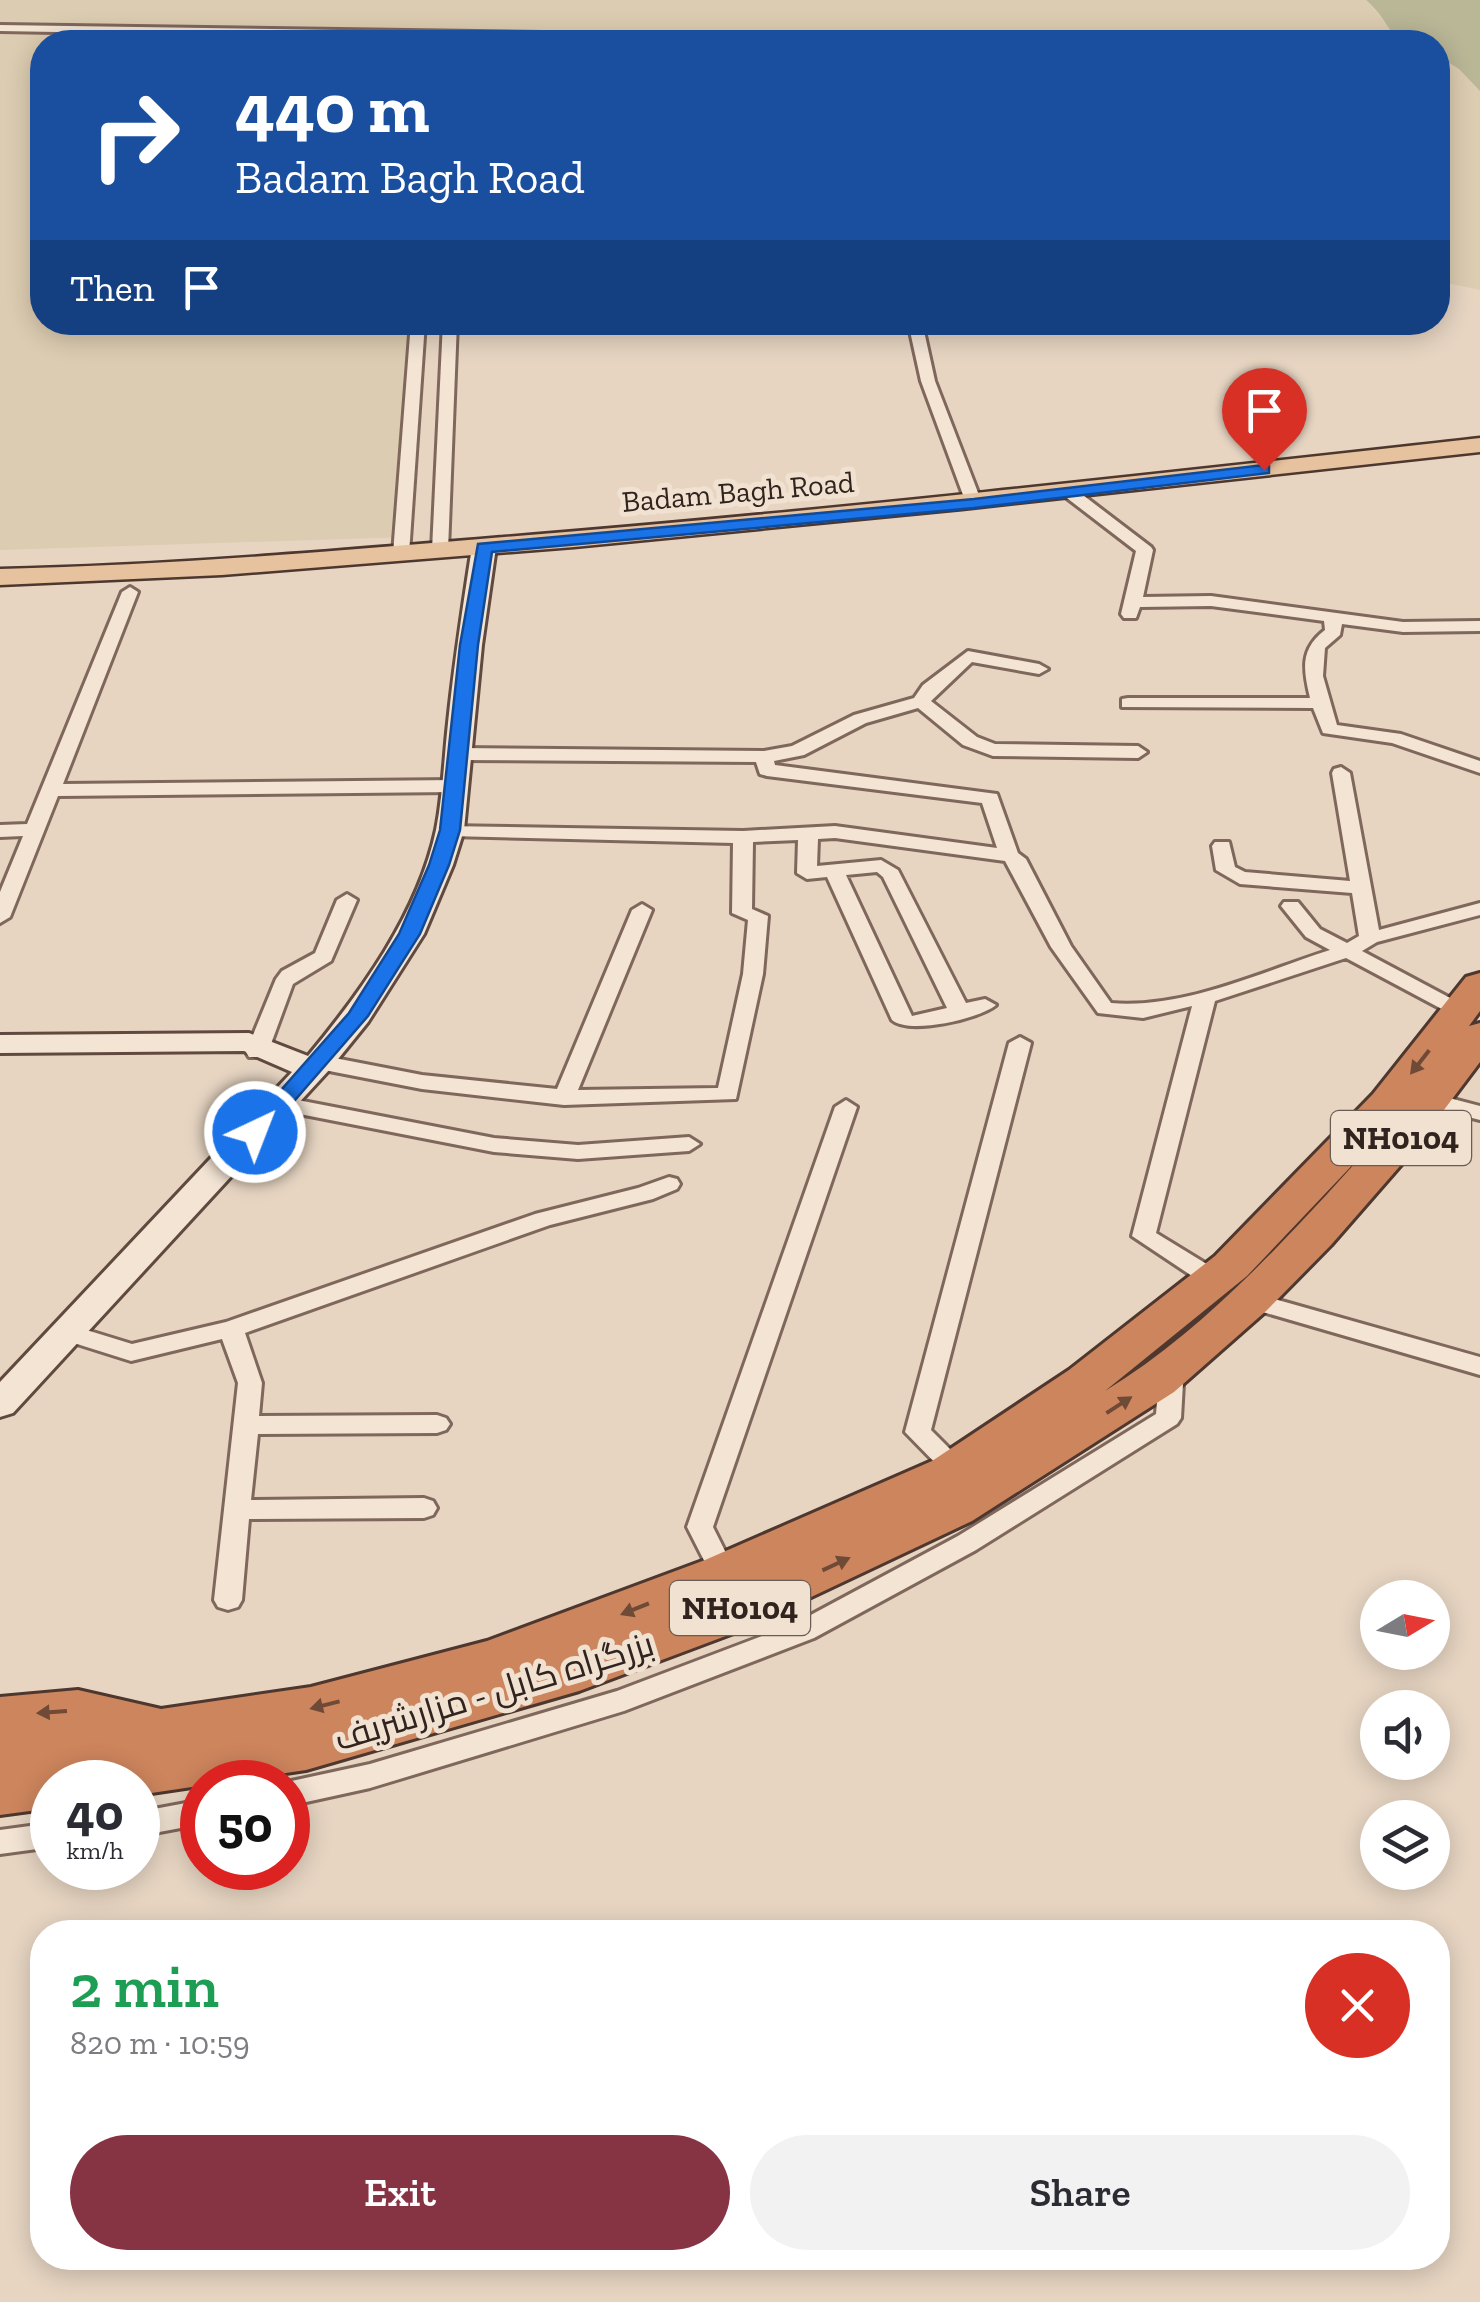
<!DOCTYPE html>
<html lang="en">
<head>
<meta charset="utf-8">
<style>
	body { margin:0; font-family:"Zilla Slab",Cairo,serif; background:#f2f2f3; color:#2b2b33; height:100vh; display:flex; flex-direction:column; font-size:38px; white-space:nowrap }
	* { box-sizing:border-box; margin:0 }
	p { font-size:32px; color:#7c7c81 }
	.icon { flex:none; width:55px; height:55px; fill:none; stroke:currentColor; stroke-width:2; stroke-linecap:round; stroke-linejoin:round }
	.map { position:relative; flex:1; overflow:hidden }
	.details { position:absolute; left:30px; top:1920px; width:1420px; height:350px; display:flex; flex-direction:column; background:#fff; border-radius:40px; box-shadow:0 5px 25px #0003 }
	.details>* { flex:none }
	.banner { position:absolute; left:30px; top:30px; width:1420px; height:305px; border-radius:40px; box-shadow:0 5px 25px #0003; background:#1a4fa0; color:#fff; overflow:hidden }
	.needle { width:65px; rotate:80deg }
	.controls { position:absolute; left:1360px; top:1580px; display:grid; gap:20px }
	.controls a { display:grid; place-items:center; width:90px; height:90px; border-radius:50%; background:#fff; box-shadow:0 5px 25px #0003; font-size:50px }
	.speed { position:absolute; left:30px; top:1760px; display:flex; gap:20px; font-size:50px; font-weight:700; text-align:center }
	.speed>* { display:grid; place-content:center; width:130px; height:130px; border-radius:50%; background:#fff; box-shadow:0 5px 25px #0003; line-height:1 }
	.speed small { font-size:25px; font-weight:400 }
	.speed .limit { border:15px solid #d22; background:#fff; color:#111 }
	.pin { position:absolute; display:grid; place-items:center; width:85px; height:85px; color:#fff; margin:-102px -42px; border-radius:50% 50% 50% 0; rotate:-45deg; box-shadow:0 0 10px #0007 }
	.pin .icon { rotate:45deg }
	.me { position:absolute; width:110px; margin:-55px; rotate:43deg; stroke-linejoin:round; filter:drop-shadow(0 0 8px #0008) }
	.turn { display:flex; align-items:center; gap:35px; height:210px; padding:0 40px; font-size:45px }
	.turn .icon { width:130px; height:130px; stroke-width:2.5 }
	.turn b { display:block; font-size:70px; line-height:85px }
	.then { display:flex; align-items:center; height:95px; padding:0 40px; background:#0003; gap:20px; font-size:38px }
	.round { display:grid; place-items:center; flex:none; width:105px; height:105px; border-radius:52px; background:#f2f2f3 }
	.summary { display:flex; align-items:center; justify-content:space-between; height:170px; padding:0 40px }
	h1 { font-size:60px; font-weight:600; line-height:75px; color:#1e9e55 }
	.cta { display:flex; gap:20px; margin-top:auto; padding:20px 40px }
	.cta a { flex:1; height:115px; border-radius:60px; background:#863344; color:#fff; font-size:40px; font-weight:600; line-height:115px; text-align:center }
	.cta a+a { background:#f2f2f3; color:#2b2b33 }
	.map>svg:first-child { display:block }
	.farmland { fill:#dcccb1 }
	.cemetery { fill:#b9b796 }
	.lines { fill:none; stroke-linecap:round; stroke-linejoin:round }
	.street-casing { stroke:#7f675c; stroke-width:6 }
	.secondary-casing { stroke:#60493f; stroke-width:6 }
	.primary-casing { stroke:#4d372f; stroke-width:5 }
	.highway-casing { stroke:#4d372f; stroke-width:6 }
	.street { fill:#f3e4d4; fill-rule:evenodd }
	.secondary { fill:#f3e4d4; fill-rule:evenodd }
	.primary { fill:#e6c29e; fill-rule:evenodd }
	.highway { fill:#cd855d; fill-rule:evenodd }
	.oneway { fill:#6f4a37 }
	.route { fill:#1a73e8; stroke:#114b97; stroke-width:2.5 }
	.labels { text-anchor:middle; stroke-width:10; stroke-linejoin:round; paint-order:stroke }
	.far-street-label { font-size:30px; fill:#31231e; stroke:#f0e1d1 }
	.shield { fill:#f0e1d1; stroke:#6a5c54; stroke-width:2.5 }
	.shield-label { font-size:32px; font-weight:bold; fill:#31231e }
	.street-label { font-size:35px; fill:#31231e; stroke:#f0e1d1 }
</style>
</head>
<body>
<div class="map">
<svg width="1480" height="2302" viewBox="0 0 1480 2302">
	<rect width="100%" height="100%" fill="#e7d5c2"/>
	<g class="farmland">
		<path d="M0,0H1366L1403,42H625V39L0,28Z"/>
		<path d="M0,32L432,37V42H42V322L418,323L407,537L0,550Z"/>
		<path d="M1438,56L1459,69L1480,91V290L1438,281Z"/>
	</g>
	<path class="cemetery" d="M1366,0H1480V91L1459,69L1438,56V42C1379,42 1401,32 1366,0Z"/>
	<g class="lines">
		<g class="street-casing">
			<g id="street">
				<path d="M0,25L609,34L629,37L631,42L0,31Z"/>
				<path d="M411,322H425L409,554L401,559L393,554Z"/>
				<path d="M443,322H457L448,550L440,555L432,550Z"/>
				<path d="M908,322H922L935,381L982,503L980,506L966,503L921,381Z"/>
				<path d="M1063,489H1075L1151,547L1153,550L1143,597L1211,596L1403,622L1480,621V631L1403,632L1342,624L1340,635L1325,648L1323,676L1337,725L1401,734L1480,761V773L1392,743L1323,733L1313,708L1122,707V699L1128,698H1310C1303,669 1300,649 1325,630L1324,621L1211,606L1140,607L1136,618H1124L1121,614L1136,551L1063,495Z"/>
				<path d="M130,587L138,592L63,784L455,780L464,786L455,792L58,796L10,917L0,923V892L23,836L0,837V825L27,824L122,592Z"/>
				<path d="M968,651L1039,664L1048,669L1039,674L972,662L931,701L977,737L995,744L1138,746L1147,752L1138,758L993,756L963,745L918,708L866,723L804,755L774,761L775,765L997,794L1018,853L1026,859L1071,946L1111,1003C1185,1009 1261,972 1330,950L1306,937L1281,906L1284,902H1298L1320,929L1347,943L1359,936L1352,893L1240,884L1216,870L1212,846L1215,842H1229L1235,867L1245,872L1350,881L1332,773L1334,769L1341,767L1350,773L1379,930L1480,903V915L1377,942L1362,951L1467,1007L1471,1011L1467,1015H1453L1346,958L1215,1001L1156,1233L1223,1274L1227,1280L1223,1286H1207L1132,1236L1192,1006L1143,1018L1098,1013L1051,947L1005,861L835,838L818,839L817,866L881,860L898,870L966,1003L985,999L996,1005C979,1019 909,1035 892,1020L827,877L807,879L797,873L798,840L753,842L752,909L768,916L763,974L736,1099L564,1105L422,1089L319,1069L308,1062L319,1055L422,1075L557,1089L632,910L642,904L652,910L578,1090L718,1088L743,974L748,920L732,913L733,843L450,836L443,834L440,830L443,826L743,831L835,826L997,848L982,803L767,776L760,774L756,762L458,760L449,754L458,748L764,751L792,746L854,715L914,698L923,685ZM877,872L883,877L947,1008L912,1016L846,875Z"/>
				<path d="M347,894L357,900L331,961L293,984L268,1052L265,1057H249L246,1052L276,979L282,971L315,953L337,900Z"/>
				<path d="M1020,1037L1031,1043L931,1430L969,1468L965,1475H947L905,1432L1009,1043Z"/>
				<path d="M1430,1093L1480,1106V1120L1422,1105L1419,1100Z"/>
				<path d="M282,1097L494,1138L578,1145L689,1137L700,1144L689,1151L578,1159L494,1152L274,1109L271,1104Z"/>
				<path d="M846,1100L857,1107L713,1527L736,1573L732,1580L723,1583L714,1580L687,1527L835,1107Z"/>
				<path d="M669,1177L677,1179L680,1184L677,1189L653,1199L550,1225L245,1333L262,1383L259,1416L437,1415L446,1418L450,1424L446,1430L437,1433L258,1434L251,1500L424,1498L433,1501L437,1508L433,1515L424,1518L249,1519L242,1600L238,1607L228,1610L218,1607L214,1600L238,1383L222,1339L131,1361L58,1338L55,1332L58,1326L67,1324L132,1344L226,1322L535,1214L638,1188Z"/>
				<path d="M1250,1292L1480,1357V1375L1242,1306L1238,1300Z"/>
				<path d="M1172,1357L1181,1360L1184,1366L1181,1418L1177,1424L976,1550L814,1638L624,1711L370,1788L288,1806L287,1782L370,1764L617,1691L794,1624L958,1536L1156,1414L1160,1366L1163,1360Z"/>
				<path d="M202,1800V1824L138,1836V1812Z"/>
				<path d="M52,1823V1847L0,1854V1830Z"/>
			</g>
		</g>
		<g class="secondary-casing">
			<path id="secondary" d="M484,540L496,547L482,645L464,830L453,865L424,934L368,1022L330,1069L13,1413L0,1417V1382L292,1072L244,1051L0,1053V1035L249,1033L308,1056C361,992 418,914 436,830C443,795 444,758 448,723C454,664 463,605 472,547Z"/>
		</g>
		<g class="primary-casing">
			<path id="primary" d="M1480,438V452L962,509L574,547L222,575L0,585V569C169,565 336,551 504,537C830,511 1155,474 1480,438Z"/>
		</g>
		<g class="highway-casing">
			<path id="highway" d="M1480,973V1011L1469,1026L1480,1023V1062L1413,1151L1331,1245L1266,1311L1174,1392L972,1521L739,1631L579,1691L306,1770L138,1795V1782H52V1808L0,1815V1697L78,1690L161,1709L311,1687L487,1641L705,1560L932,1461L1069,1370L1215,1256L1373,1094L1466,977ZM1379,1137C1296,1228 1211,1326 1105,1391L1247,1276Z"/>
		</g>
		<use href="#street" class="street"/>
		<use href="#secondary" class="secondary"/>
		<use href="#primary" class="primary"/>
		<use href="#highway" class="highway"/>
	</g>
	<defs><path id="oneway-solid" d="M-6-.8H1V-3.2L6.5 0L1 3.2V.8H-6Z" transform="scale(2.5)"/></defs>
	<g class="oneway">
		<use href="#oneway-solid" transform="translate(1420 1062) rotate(128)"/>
		<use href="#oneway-solid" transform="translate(1119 1405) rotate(-33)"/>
		<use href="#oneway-solid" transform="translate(836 1564) rotate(-25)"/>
		<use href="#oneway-solid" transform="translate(635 1609) rotate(158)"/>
		<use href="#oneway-solid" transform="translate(325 1705) rotate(166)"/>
		<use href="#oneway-solid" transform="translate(52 1712) rotate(176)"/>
	</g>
	<path class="route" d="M1264,465L1269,466V473L974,508L492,552L478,645L460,830L449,865L420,934L368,1016L263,1137L255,1139L244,1132L349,1013L399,934L429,865L440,830L460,645L478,544L974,499Z"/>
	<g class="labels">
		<g class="far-street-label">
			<text transform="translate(738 492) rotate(-5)" y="10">Badam Bagh Road</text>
		</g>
		<g class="shield">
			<rect x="1331" y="1111" width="140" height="54" rx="8"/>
			<rect x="670" y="1581" width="140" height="54" rx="8"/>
		</g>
		<g class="shield-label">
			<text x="1401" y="1149">NH0104</text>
			<text x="740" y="1619">NH0104</text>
		</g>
		<g class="street-label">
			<text transform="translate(494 1691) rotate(-17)" y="12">بزرگراه کابل - مزارشریف</text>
		</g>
	</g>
</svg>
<div class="controls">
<a><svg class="needle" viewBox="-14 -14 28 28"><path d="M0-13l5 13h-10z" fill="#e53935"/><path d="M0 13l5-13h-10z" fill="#7c7c81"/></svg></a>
<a><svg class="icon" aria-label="sound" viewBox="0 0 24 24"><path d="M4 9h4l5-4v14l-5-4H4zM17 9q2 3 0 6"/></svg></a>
<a><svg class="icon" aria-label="layers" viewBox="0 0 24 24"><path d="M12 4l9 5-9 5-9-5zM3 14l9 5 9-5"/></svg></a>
</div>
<div class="speed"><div>40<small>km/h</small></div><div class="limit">50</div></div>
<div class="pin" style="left:1264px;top:470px;background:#d93025"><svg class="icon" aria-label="arrive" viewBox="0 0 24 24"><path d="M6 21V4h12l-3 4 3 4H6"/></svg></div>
<svg class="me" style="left:255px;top:1132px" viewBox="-20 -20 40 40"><circle r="17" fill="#1a73e8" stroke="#fff" stroke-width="3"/><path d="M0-11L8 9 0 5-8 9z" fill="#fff"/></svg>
<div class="banner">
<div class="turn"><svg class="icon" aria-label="right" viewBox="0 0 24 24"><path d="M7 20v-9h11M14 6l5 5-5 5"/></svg><div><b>440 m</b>Badam Bagh Road</div></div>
<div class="then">Then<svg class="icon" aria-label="arrive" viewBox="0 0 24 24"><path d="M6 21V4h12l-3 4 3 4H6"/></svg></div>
</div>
<section class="details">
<div class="summary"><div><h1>2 min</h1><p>820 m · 10:59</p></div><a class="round" style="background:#d93025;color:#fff"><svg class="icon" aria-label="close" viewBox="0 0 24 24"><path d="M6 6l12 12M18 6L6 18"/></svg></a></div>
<div class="cta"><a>Exit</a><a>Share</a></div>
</section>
</div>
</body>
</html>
